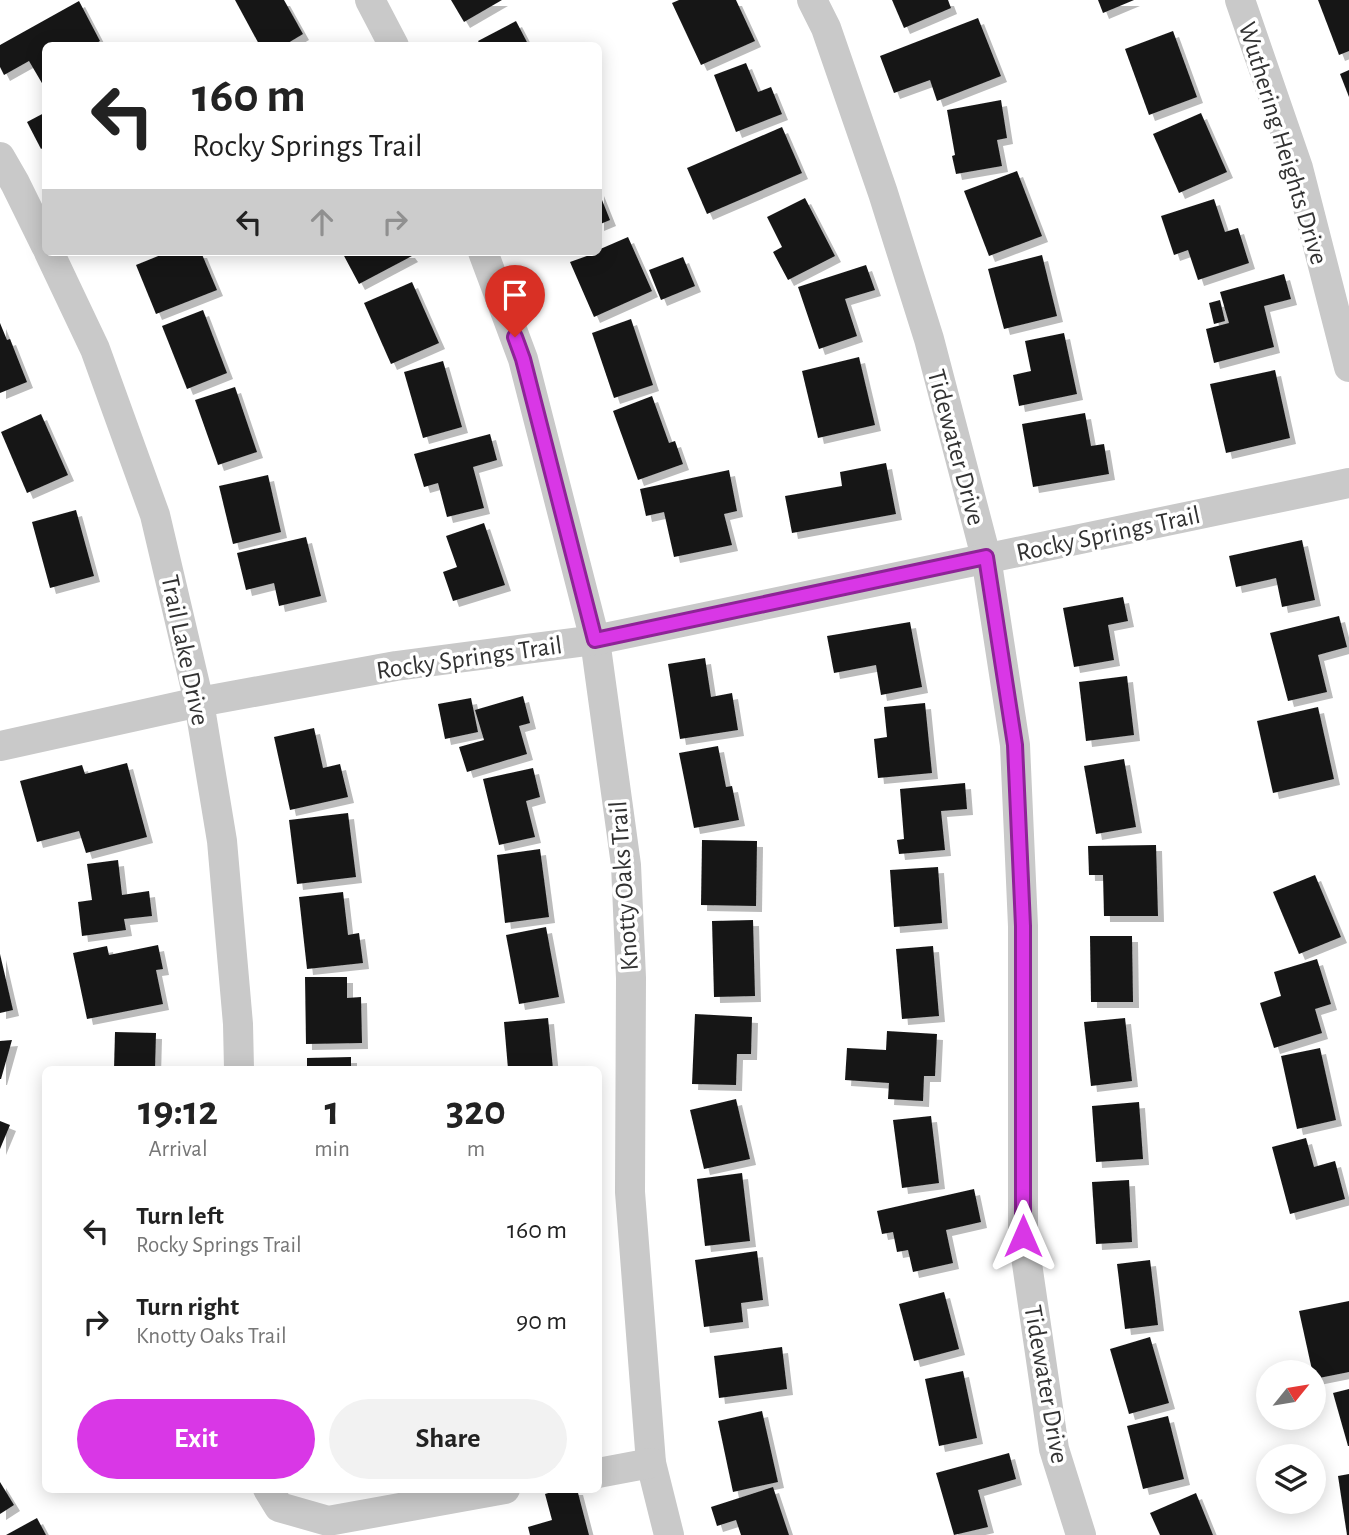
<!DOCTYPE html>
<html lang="en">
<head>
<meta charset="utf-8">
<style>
	body { margin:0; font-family:"Alegreya Sans",sans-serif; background:#f2f2f2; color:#222; height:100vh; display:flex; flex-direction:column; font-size:26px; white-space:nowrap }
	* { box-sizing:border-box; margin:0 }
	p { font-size:23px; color:#767676 }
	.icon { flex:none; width:38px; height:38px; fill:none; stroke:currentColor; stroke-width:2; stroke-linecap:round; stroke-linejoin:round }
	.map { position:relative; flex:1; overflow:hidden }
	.panel { position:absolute; left:42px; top:1066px; width:560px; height:427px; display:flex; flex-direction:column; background:#fff; border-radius:10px; box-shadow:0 4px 18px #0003 }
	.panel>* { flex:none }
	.banner { position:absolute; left:42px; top:42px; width:560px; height:214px; border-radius:10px; box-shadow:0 4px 18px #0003; background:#fff; color:#222; overflow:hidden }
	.needle { width:46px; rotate:60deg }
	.fabs { position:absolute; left:1256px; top:1360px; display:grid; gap:14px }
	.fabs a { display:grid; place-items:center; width:70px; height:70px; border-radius:50%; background:#fff; box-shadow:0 4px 18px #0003; font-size:35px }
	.pin { position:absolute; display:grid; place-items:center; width:60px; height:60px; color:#fff; margin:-72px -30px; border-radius:50% 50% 50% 0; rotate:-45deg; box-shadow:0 0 7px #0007 }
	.pin .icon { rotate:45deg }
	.me { position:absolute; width:77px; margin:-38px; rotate:0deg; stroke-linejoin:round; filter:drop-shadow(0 0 5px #0008) }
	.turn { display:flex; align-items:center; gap:24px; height:147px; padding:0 35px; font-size:32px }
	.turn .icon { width:91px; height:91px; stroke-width:2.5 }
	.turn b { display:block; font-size:49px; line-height:60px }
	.lanes { display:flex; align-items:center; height:66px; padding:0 35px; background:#0003; justify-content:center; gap:35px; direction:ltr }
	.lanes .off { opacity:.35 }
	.eta { display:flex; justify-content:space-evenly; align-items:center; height:119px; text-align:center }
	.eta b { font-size:42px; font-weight:700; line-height:49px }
	.button { display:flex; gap:14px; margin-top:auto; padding:14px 35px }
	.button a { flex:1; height:80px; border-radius:42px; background:#d937e6; color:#fff; font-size:28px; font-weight:700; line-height:80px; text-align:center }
	.button a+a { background:#f2f2f2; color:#222 }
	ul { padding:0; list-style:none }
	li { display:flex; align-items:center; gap:21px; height:91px; padding:0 35px }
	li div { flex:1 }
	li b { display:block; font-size:26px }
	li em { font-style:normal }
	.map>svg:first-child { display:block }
	.building { fill:#191919; filter:url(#shadow) }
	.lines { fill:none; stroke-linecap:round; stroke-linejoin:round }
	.street { stroke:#c9c9c9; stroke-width:30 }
	.route-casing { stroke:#8d2496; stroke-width:18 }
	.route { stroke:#d937e6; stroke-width:12 }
	.labels { text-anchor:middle; stroke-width:7; stroke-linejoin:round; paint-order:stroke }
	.street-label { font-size:26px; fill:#323232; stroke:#fff }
</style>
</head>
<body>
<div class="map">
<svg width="1349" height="1535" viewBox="0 0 1349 1535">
	<defs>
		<filter id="shadow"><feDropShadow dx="6" dy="6" stdDeviation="0" flood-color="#0004"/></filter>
	</defs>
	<rect width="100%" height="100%" fill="#fff"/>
	<g class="building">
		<path d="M235,0H284L303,34L283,46H260Z"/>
		<path d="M451,0H502L464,22Z"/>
		<path d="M679,0H736L755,41L701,65L672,3Z"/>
		<path d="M892,0H948L951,8L904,28Z"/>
		<path d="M1098,0H1134L1103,13Z"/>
		<path d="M1318,0H1349V51L1339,55Z"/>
		<path d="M79,1L100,41L92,46H46V90L29,61L4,75L0,67V45Z"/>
		<path d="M978,18L1001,76L937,101L930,80L894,93L880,56Z"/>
		<path d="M516,21L529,46H481L478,41Z"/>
		<path d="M1173,31L1197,97L1149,115L1125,49Z"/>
		<path d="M746,63L758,92L771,87L782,114L736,132L714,75Z"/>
		<path d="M1349,70V97L1340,74Z"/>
		<path d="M1001,100L1007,138L997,140L1002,166L956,174L952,156L955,155L947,110Z"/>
		<path d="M46,112V146L41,149L27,122Z"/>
		<path d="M1201,113L1227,172L1179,193L1153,134Z"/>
		<path d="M782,127L802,173L707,214L687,168Z"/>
		<path d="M1017,171L1042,236L989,256L964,191Z"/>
		<path d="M598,190L610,220L598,225Z"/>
		<path d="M805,198L835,256L788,280L773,252L782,247L767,217Z"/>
		<path d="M1214,199L1225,232L1238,228L1249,263L1198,280L1188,250L1174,255L1161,216Z"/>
		<path d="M628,237L652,291L594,317L570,262L598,252V250Z"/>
		<path d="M168,252H201L217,290L156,314L136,265Z"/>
		<path d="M345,252H409L412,256L359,284L343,254Z"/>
		<path d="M1042,255L1057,316L1004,329L988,269Z"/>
		<path d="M683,257L695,286L661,300L649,270Z"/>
		<path d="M866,265L875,290L845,299L857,336L819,349L798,287Z"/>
		<path d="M1284,274L1291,299L1264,306L1274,347L1214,363L1206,329L1229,323L1220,292Z"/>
		<path d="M412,282L439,343L391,364L364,303Z"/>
		<path d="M1220,300L1225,321L1214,324L1209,303Z"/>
		<path d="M203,310L227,373L187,389L162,326Z"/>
		<path d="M631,319L653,385L614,398L592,333Z"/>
		<path d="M0,323L7,340L10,339L27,382L0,393Z"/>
		<path d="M1064,333L1077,394L1019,406L1013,375L1031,371L1025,341Z"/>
		<path d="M859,357L875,425L818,438L802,371Z"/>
		<path d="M443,361L462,427L423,438L404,372Z"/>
		<path d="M1275,370L1290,438L1226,453L1210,384Z"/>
		<path d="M235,387L257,452L218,465L195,400Z"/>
		<path d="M652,396L669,443L675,441L683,464L638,480L613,411Z"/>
		<path d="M1085,413L1091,446L1104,444L1109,474L1033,487L1022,424Z"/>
		<path d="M41,414L68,475L27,493L1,432Z"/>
		<path d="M490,434L497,460L473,467L484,508L447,517L438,483L424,487L414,454Z"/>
		<path d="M886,463L896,514L792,533L785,496L842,486L840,472Z"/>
		<path d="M729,470L737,511L724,514L732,545L674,557L664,512L646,516L640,489Z"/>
		<path d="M268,475L281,532L233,544L219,486Z"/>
		<path d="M76,510L94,576L50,588L32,522Z"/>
		<path d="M484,523L505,585L453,601L443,572L457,567L446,536Z"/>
		<path d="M306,537L321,596L279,606L274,583L246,590L237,553Z"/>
		<path d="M1302,540L1315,600L1282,607L1276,578L1236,587L1229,556Z"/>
		<path d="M1123,597L1128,621L1108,625L1114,660L1074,667L1063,608Z"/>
		<path d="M1339,616L1347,647L1318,655L1327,692L1288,701L1270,633Z"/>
		<path d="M910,622L922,687L881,695L876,665L834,673L827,636Z"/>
		<path d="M705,658L711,697L732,693L738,730L680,739L668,664Z"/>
		<path d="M1127,676L1134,735L1086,741L1079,682Z"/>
		<path d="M523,696L530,723L519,726L527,754L467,772L459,747L484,740L475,710Z"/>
		<path d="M471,698L478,732L445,739L438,704Z"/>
		<path d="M925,703L932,773L878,778L874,739L887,737L884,707Z"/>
		<path d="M1318,707L1334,779L1273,793L1257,721Z"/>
		<path d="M314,728L323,768L340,764L348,797L290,810L274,737Z"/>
		<path d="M718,746L726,787L732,786L739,820L694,828L679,753Z"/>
		<path d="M1124,759L1136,827L1096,834L1084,766Z"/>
		<path d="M127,763L147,837L86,853L79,831L37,842L20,781L82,765L85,774Z"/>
		<path d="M533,768L540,797L526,801L535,837L499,845L483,779Z"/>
		<path d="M965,783L967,809L941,811L945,850L899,854L897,840L904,839L900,789Z"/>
		<path d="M348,813L356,877L297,884L289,820Z"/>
		<path d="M702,840L757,841L756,906L701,905Z"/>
		<path d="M1156,845L1158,916H1104L1103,875H1089L1088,846Z"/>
		<path d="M540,849L549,917L505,923L497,855Z"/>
		<path d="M118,860L122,895L149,891L152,916L124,919L126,930L82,936L78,902L92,900L87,864Z"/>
		<path d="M938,867L942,923L894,927L890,870Z"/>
		<path d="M1315,875L1341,937L1299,954L1273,892Z"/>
		<path d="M343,892L348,935L359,933L363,963L307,969L299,897Z"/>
		<path d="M753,920L755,996L714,997L712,921Z"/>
		<path d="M546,927L559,997L519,1004L506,935Z"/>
		<path d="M1090,936H1132L1133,1002H1091Z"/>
		<path d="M158,945L163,969L156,970L163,1004L87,1019L73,953L107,946L109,955Z"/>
		<path d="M933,946L939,1016L902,1019L896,949Z"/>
		<path d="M0,954L13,1010L0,1013Z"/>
		<path d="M1317,959L1331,1004L1315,1009L1322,1033L1274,1048L1260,1003L1281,996L1274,972Z"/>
		<path d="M305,977H347V998L361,997L362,1043L306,1044Z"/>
		<path d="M695,1014L752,1017L751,1054H737L736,1085L692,1084Z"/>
		<path d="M548,1018L553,1069H508L504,1022Z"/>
		<path d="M1125,1018L1132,1081L1091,1086L1084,1022Z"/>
		<path d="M887,1031L937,1034L935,1076H924L923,1101L888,1099L889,1083L845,1080L847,1048L886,1050Z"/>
		<path d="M115,1032L156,1033L155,1069H114Z"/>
		<path d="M12,1040L1,1079H0V1041Z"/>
		<path d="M1320,1048L1336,1120L1297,1129L1281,1056Z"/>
		<path d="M351,1057V1069H307V1058Z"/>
		<path d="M736,1099L750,1159L704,1169L690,1110Z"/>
		<path d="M1139,1102L1143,1159L1096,1162L1092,1106Z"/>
		<path d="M931,1116L939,1183L902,1188L893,1120Z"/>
		<path d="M0,1121L10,1125L0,1149Z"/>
		<path d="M1306,1138L1314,1167L1335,1161L1345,1199L1290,1214L1272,1147Z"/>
		<path d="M742,1173L750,1241L705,1246L697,1179Z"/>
		<path d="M1129,1180L1132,1242L1096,1244L1092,1182Z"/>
		<path d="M974,1189L981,1222L946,1230L953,1263L913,1272L908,1250L897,1252L893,1232L882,1234L877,1211Z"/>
		<path d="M757,1251L763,1300L741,1303L743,1322L704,1327L695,1260Z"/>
		<path d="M1150,1260L1158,1325L1125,1329L1117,1264Z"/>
		<path d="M944,1292L959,1349L914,1361L899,1304Z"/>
		<path d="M1349,1301V1372L1314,1379L1299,1311Z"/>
		<path d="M1150,1337L1169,1403L1129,1414L1110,1349Z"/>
		<path d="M782,1347L787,1389L719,1398L714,1356Z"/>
		<path d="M963,1371L977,1438L939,1446L925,1379Z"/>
		<path d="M1349,1389V1446H1348L1333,1393Z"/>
		<path d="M762,1411L778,1482L733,1492L718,1421Z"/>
		<path d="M1168,1416L1184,1479L1143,1489L1127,1426Z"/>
		<path d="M1009,1453L1016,1479L978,1490L988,1527L954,1535L936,1473Z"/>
		<path d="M1349,1474V1535H1347L1338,1476Z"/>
		<path d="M0,1482L14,1505L0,1514Z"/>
		<path d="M773,1487L789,1535H741L736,1520L717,1526L711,1507Z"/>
		<path d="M561,1489H577L589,1535H530L528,1527L552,1520L545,1494Z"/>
		<path d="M1196,1493L1213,1535H1160L1150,1513Z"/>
		<path d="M37,1518L46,1535H6Z"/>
	</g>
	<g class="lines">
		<g class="street">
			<path d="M370,0L394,46"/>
			<path d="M812,0L826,28L883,193L929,339L986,557L1015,745L1023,926V1236L1054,1449L1081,1535"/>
			<path d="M1240,0L1298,168L1349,367"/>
			<path d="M0,157L15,183L46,246"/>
			<path d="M49,252L95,349L155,515L199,702L222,841L238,1024L239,1069"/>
			<path d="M483,252L523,359L595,640L626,865L631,978L630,1192L651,1463L669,1535"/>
			<path d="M0,746L199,702L396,666L595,640L1349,483"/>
			<path d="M598,1473L651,1463"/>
			<path d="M268,1489L279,1507L328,1521L505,1489"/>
		</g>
	</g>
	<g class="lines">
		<g class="route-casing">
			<path id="route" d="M515,337L523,359L595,640L986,557L1015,745L1023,926V1236"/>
		</g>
		<use href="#route" class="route"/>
	</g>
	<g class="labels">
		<g class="street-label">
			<text transform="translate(1284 143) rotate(73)" y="9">Wuthering Heights Drive</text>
			<text transform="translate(957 447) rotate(75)" y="9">Tidewater Drive</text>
			<text transform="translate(1108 533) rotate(-12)" y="9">Rocky Springs Trail</text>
			<text transform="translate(186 650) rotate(78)" y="9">Trail Lake Drive</text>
			<text transform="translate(469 657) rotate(-8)" y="9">Rocky Springs Trail</text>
			<text transform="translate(623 886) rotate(-94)" y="9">Knotty Oaks Trail</text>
			<text transform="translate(1047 1384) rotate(80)" y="9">Tidewater Drive</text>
		</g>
	</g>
</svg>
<div class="fabs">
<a><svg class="needle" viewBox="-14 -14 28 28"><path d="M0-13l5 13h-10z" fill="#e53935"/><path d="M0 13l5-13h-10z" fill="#767676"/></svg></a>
<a><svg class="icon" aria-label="layers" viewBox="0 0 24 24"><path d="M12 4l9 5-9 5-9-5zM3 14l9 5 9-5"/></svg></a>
</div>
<div class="pin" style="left:515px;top:337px;background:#d93025"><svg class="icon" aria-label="arrive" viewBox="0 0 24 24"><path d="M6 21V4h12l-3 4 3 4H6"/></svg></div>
<svg class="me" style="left:1023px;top:1236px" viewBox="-20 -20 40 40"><path d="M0-17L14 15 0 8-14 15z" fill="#d937e6" stroke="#fff" stroke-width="4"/></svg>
<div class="banner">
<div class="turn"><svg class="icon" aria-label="left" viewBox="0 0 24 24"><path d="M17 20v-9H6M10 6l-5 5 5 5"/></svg><div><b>160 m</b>Rocky Springs Trail</div></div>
<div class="lanes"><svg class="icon" aria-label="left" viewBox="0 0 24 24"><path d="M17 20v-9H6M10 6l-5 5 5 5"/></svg><svg class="icon off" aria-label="ahead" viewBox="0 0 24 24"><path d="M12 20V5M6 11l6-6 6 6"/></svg><svg class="icon off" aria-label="right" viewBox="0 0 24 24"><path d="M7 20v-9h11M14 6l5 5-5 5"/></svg></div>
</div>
<section class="panel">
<div class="eta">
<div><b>19:12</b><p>Arrival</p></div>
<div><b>1</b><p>min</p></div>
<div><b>320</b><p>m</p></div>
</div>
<ul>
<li><svg class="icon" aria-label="left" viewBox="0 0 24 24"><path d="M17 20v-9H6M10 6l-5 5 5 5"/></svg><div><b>Turn left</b><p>Rocky Springs Trail</p></div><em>160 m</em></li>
<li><svg class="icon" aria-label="right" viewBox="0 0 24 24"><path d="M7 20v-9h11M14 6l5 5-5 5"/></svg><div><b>Turn right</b><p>Knotty Oaks Trail</p></div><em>90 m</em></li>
</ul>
<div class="button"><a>Exit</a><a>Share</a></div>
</section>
</div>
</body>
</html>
